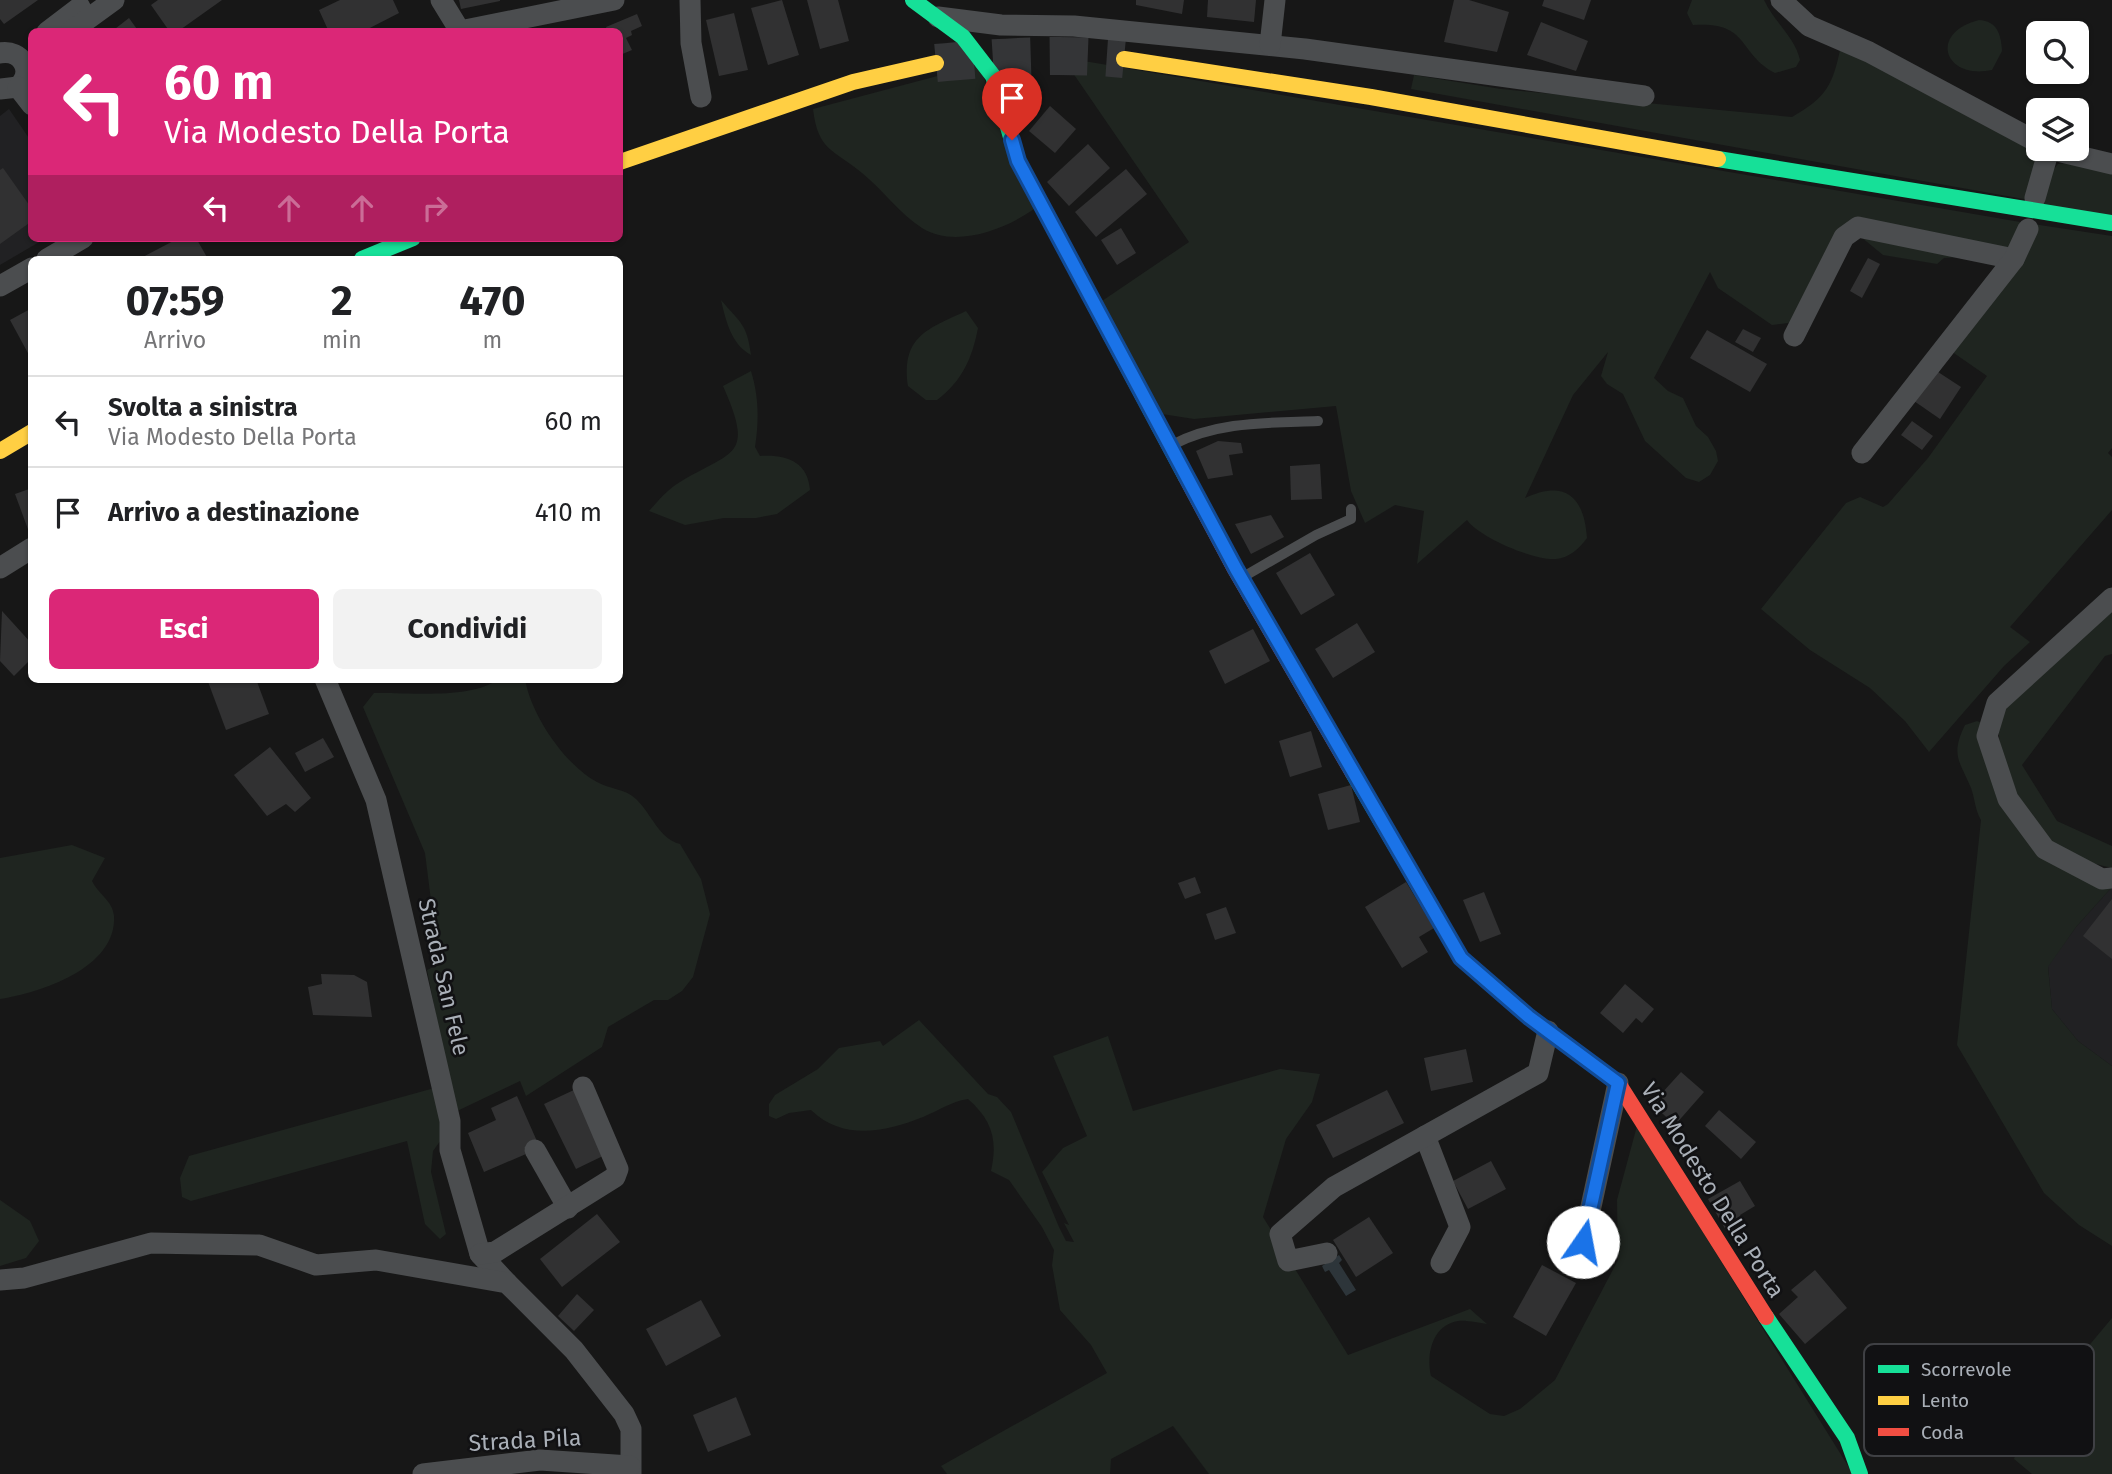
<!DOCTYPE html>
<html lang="it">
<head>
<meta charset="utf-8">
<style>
	body { margin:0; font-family:"Fira Sans",sans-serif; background:#f2f2f2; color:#202124; height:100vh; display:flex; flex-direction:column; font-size:26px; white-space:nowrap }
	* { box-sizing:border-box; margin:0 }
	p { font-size:23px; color:#757577 }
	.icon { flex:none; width:38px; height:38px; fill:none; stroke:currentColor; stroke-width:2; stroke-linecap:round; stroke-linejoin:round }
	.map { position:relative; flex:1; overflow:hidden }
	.sheet { position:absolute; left:28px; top:256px; width:595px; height:427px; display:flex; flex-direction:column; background:#fff; border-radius:10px; box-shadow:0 2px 5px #0004 }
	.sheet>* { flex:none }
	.banner { position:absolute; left:28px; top:28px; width:595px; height:214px; border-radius:10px; box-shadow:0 2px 5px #0004; background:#db2777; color:#fff; overflow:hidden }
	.tools { position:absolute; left:2026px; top:21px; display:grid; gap:14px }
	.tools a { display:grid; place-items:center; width:63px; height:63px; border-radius:10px; background:#fff; box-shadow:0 2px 5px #0004; font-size:35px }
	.pin { position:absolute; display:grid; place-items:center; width:60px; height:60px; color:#fff; margin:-72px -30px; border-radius:50% 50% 50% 0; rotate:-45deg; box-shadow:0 0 7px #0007 }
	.pin .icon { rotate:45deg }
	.me { position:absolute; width:77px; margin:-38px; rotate:12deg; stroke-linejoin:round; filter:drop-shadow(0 0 5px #0008) }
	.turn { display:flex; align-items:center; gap:24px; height:147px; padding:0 21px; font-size:32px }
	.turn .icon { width:91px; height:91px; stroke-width:2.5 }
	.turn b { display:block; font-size:49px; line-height:60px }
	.lanes { display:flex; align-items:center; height:66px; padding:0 21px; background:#0003; justify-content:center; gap:35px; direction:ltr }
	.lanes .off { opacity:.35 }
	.eta { display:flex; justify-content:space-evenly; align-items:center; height:119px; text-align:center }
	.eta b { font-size:42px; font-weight:700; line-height:49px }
	.button { display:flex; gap:14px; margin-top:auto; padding:14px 21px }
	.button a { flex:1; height:80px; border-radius:10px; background:#db2777; color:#fff; font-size:28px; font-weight:700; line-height:80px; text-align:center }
	.button a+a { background:#f2f2f2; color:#202124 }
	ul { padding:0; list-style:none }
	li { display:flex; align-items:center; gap:21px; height:91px; padding:0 21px; border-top:2px solid #e0e0e0 }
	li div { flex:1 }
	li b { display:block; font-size:26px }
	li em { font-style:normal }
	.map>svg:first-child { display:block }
	.built { fill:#212123 }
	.green { fill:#1f2520 }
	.water { fill:#2d353a }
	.building { fill:#313132 }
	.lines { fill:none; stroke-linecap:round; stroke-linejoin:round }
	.highway-tunnel { stroke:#343537; stroke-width:38; stroke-dasharray:38 19; stroke-linecap:butt }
	.lane { stroke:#4b4d4f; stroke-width:10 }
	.street { stroke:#4b4d4f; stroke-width:21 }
	.fast { stroke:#16e098; stroke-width:16 }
	.slow { stroke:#ffcf43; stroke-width:16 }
	.jam { stroke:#f24e42; stroke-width:16 }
	.route-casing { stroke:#114b97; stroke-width:18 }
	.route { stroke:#1a73e8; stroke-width:12 }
	.labels { text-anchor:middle; stroke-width:5; stroke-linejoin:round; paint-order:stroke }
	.street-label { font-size:23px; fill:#a9afb7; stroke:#111113 }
	.key { fill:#111113; stroke:#3f4044; stroke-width:2 }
	.key-label { font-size:19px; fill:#a9afb7 }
</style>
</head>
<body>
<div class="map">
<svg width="2112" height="1474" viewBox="0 0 2112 1474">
	<rect width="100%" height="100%" fill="#171717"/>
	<g class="built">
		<path d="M9,109L31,141L32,238H46L0,265V116Z"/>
		<path d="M2112,887V1066L2078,1041L2052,1009L2048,966L2076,927Z"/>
	</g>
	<g class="green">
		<path d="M1692,0H1764C1774,22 1795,37 1800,60L1796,67L1775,73C1737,53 1750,21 1693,25L1687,13Z"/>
		<path d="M1979,20C1997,21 2001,34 2002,51L1992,70C1944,80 1928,33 1979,20Z"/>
		<path d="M1841,45L2041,150L2029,200L1411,89L1414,75L1501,89L1792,117C1827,97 1833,85 1841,45Z"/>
		<path d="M1064,60L1090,62L2026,223L2013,253L1944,258L1937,264L1883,255L1861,237H1855L1796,322L1772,325L1718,288L1710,272L1654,378L1668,391L1683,398L1696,426L1708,437L1716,451L1718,461L1710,475L1699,482L1686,478L1645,441L1623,394L1607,384L1601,376L1608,352L1573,395L1525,498C1564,480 1584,495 1587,538C1580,548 1569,558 1556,559C1534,561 1479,537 1467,520L1417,564L1424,511L1395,505L1365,523L1351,491L1336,406L1194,419L1162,414L1102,301L1189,242Z"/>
		<path d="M979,65L1034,209C1006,229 955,249 922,228C900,214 883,190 862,173C833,149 818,151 813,109Z"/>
		<path d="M2068,163L2112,173V216L2038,204L2050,174L2058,164Z"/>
		<path d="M2033,224L2112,236V448L2108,453L2112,457V510L2010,627L2030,642L2004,666L1929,752L1905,721L1870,688L1810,650L1761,609L1846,503L1860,497L1883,507L1888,504L1928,458L1987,376L1948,349Z"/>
		<path d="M721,300C740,323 747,323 751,355C731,344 726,321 721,300Z"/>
		<path d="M966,311L978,328C972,359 962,381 937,400H926L908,386C901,336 928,329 966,311Z"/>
		<path d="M751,371C759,397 759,421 755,447L760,456C785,454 808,461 810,490L777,514L756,518H724L685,525L649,511C658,501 668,489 680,482C733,450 755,458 723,386Z"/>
		<path d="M2112,606V654L2105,656L2022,765L2057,821L2112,846V868C2090,863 2066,855 2048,841C2020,821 1989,748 2002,716C2015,683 2084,631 2112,606Z"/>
		<path d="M498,679H525C531,715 565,765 597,782C609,789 626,789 636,799C652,814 658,838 680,844L701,879L710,914L693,977L682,991L668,1000H654L608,1027L602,1047L526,1096L520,1081L455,1112L427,970L439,964L425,853L363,707L374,693C407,692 472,700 498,679Z"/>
		<path d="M1977,721L1989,726L1984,739L2045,853L2112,887L2076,927L2048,967L2052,1009L2078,1041L2112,1066V1246L2079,1225L2044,1193L1957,1045L1981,820C1975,810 1975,799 1971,788C1960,761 1950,756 1965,725Z"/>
		<path d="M72,845L105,858L92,881C98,894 113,901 114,916C117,968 40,993 0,999V858Z"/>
		<path d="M919,1020L988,1094L997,1097L1011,1112L1059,1227L1066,1241L1074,1242L1064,1223L1069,1225L1042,1172L1063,1148L1087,1136L1053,1056L1108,1036L1133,1111L1280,1069L1320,1074L1312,1102L1286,1139L1263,1217L1348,1355L1470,1309L1487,1324C1479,1323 1467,1320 1458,1321C1432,1325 1426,1355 1431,1376L1490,1414L1504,1416L1520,1409L1555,1380L1618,1260L1617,1200L1637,1126L1853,1474H1209L1173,1426L1111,1459L1110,1474H947L941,1466L1107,1373L1091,1345L1060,1310L1052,1265L1054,1250L1042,1227L1009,1180L991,1171C998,1140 992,1120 968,1099C950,1102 940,1110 923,1117C885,1132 843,1141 811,1110L789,1113L776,1119L769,1116V1104L775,1095L818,1069L839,1048L880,1041L883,1046Z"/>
		<path d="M438,1087L448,1130L433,1151L431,1172L446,1234L440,1239L425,1224L407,1141L191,1201L182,1197L180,1178L189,1156Z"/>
		<path d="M0,1200L30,1221L39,1241L26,1258L0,1266Z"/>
		<path d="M2112,1318V1474H2032L2014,1459L2026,1421Z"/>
	</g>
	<path class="water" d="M1339,1255L1342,1260L1339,1263L1356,1290L1346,1296L1329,1270L1325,1272L1322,1266Z"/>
	<g class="building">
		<path d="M0,0H38L4,24L0,19Z"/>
		<path d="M158,0H222L177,32H170L151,5Z"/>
		<path d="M340,0H393L399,13L362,32H329L319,10Z"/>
		<path d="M459,0H500V1L461,9Z"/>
		<path d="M782,0L799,55L768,65L751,8Z"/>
		<path d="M807,0H838L849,41L820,49Z"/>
		<path d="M1136,0H1184L1182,14L1136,5Z"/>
		<path d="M1208,0H1256L1254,22L1207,17Z"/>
		<path d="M1454,0H1469L1509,12L1497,52L1444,42Z"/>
		<path d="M1544,0H1591L1584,20L1542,6Z"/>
		<path d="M734,13L748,70L719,76L706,20Z"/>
		<path d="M637,14L642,26L631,31L632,35L626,38L632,50L620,55V32H608L606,27Z"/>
		<path d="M129,18L139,32H111Z"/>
		<path d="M1541,22L1588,41L1576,71L1527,55Z"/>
		<path d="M1050,106L1076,129L1055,153L1029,131Z"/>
		<path d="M1088,144L1110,168L1069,206L1047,182Z"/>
		<path d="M3,168L32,209V221L0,244V170Z"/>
		<path d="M1126,169L1147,194L1096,237L1075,212Z"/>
		<path d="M1121,228L1136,253L1117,265L1101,240Z"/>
		<path d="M179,238H196L208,259H139Z"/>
		<path d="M1868,258L1880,264L1862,298L1850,291Z"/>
		<path d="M32,308V354L29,355L10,320Z"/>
		<path d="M1743,329L1761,338L1753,352L1735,342Z"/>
		<path d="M1707,330L1767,364L1750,392L1690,358Z"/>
		<path d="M1935,370L1961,387L1940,419L1914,401Z"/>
		<path d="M1912,421L1933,436L1922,450L1901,435Z"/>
		<path d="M1218,441L1241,443L1243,453L1229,455L1233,475L1208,479L1196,451Z"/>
		<path d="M1320,464L1322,499L1291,500L1290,466Z"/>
		<path d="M32,488V530L29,532L15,494Z"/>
		<path d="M1271,515L1284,537L1251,554L1235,524Z"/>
		<path d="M1310,553L1335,595L1301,615L1276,573Z"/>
		<path d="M2,611L32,644V658L14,676L0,661Z"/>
		<path d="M1357,623L1375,652L1333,678L1315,649Z"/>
		<path d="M1253,629L1270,661L1225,684L1209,651Z"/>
		<path d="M207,679H256L269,714L226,730Z"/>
		<path d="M1311,731L1322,767L1290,777L1279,741Z"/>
		<path d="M323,738L334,757L305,772L295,753Z"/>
		<path d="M270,747L311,798L295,812L286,804L267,816L234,775Z"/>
		<path d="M1351,785L1360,822L1328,830L1318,794Z"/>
		<path d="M1195,877L1201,893L1185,899L1178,883Z"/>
		<path d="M1406,882L1434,928L1419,937L1428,952L1402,968L1365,907Z"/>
		<path d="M1484,892L1501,934L1480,942L1463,900Z"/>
		<path d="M2112,899V959L2083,936Z"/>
		<path d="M1226,907L1236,933L1215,940L1206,914Z"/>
		<path d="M321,974L354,975L367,982L372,1017L313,1015L308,987L322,984Z"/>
		<path d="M1625,984L1654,1009L1642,1023L1636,1018L1623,1033L1600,1013Z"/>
		<path d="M1466,1049L1473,1082L1431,1091L1424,1058Z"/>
		<path d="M1681,1072L1704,1092L1675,1125L1652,1104Z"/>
		<path d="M576,1089L607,1154L576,1169L544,1104Z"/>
		<path d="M1387,1090L1404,1123L1333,1158L1316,1125Z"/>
		<path d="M517,1096L540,1148L484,1172L468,1133L496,1120L491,1108Z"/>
		<path d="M1719,1110L1756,1142L1741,1159L1705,1126Z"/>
		<path d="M1491,1161L1506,1189L1468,1209L1453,1181Z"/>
		<path d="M1740,1181L1755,1206L1740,1215L1744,1222L1727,1232L1708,1199Z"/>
		<path d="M597,1214L620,1242L562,1287L540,1259Z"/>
		<path d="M1369,1217L1393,1253L1356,1277L1333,1240Z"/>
		<path d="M1542,1265L1576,1283L1546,1336L1513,1317Z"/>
		<path d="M1815,1270L1847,1308L1805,1344L1779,1314L1798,1297L1791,1290Z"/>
		<path d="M577,1294L594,1310L574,1331L558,1316Z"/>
		<path d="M701,1300L721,1336L666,1366L646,1329Z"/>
		<path d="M736,1397L751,1435L708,1452L693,1415Z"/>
	</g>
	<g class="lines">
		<path class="highway-tunnel" d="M936,63C999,57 1061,53 1124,59"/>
		<g class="lane">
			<path d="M1172,445C1217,421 1269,423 1318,421"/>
			<path d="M1243,577L1316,535L1351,519V509"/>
		</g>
		<g class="street">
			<path d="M441,0L460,31L614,0"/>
			<path d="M690,0L691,43L701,97"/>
			<path d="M1781,0L1809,26L1869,52L2039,143"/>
			<path d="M938,17L1001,25L1074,26L1305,49L1644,96"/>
			<path d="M47,32L80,7"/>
			<path d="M70,32L114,0"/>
			<path d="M1270,45L1275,0"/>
			<path d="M0,53C22,49 35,72 18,87L0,89"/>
			<path d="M18,87L32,105"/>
			<path d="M2035,198L2049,149L2112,164"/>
			<path d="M47,259L83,238"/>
			<path d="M0,286L32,268"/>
			<path d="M1794,336L1844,237L1858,227L2014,259"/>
			<path d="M1862,453L2014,259L2028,229"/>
			<path d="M0,568L32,548"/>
			<path d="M2112,598L1997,703L1987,736L2008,799L2045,849L2102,879L2112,878"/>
			<path d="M325,679L376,800L450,1121V1150L480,1254L507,1283"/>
			<path d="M1425,1136L1460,1227L1441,1263"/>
			<path d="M535,1150L568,1208"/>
			<path d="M1327,1253L1288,1261L1280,1234L1334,1187L1538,1073L1548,1031"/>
			<path d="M480,1254L495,1252L615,1177L618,1169L583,1087"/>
			<path d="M1578,1266L1618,1083"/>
			<path d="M0,1280L24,1278L151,1243L259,1245L316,1265L376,1260L507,1283L574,1350L624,1414L631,1429V1474"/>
			<path d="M423,1474L540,1460L630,1466"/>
		</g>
		<g class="fast">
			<path d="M913,0L963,37L993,76L1018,161L1186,477"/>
			<path d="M1718,159L2112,223"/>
			<path d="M362,259L413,238"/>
			<path d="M1353,773L1461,958L1529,1017L1594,1065"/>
			<path d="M1766,1317L1847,1438L1860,1474"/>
		</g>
		<g class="slow">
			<path d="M1124,59L1371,97L1718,159"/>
			<path d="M620,162L853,82L936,63"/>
			<path d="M0,451L32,432"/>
		</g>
		<g class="jam">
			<path d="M1186,477L1235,569L1353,773"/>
			<path d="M1594,1065L1618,1083L1766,1317"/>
		</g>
	</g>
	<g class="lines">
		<g class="route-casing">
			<path id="route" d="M1012,140L1018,161L1236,569L1461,958L1529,1017L1618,1083L1583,1242"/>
		</g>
		<use href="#route" class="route"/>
	</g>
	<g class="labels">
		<g class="street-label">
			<text transform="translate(444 977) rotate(77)" y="8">Strada San Fele</text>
			<text transform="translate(1713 1190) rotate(58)" y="8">Via Modesto Della Porta</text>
			<text transform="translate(525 1440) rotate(-3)" y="8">Strada Pila</text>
		</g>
	</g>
	<rect x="1864" y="1344" width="230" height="112" rx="10" class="key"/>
	<rect x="1878" y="1365" width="31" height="8" fill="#16e098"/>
	<rect x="1878" y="1396" width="31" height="9" fill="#ffcf43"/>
	<rect x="1878" y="1428" width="31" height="8" fill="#f24e42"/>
	<g class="key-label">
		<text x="1921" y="1376">Scorrevole</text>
		<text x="1921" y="1407">Lento</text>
		<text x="1921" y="1439">Coda</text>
	</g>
</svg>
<div class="tools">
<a><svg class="icon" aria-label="search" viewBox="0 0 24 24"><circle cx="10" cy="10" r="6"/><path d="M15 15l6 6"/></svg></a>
<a><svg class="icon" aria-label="layers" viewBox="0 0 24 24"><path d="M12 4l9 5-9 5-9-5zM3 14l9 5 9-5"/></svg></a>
</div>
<div class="pin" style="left:1012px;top:140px;background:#d93025"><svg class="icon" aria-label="arrive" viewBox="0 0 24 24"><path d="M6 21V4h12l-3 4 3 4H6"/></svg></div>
<svg class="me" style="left:1583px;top:1242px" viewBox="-20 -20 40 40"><circle r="19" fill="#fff"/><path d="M0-13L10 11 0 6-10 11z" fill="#1a73e8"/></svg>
<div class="banner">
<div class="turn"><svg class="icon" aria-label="left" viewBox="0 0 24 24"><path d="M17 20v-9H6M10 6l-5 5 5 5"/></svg><div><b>60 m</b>Via Modesto Della Porta</div></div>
<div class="lanes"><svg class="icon" aria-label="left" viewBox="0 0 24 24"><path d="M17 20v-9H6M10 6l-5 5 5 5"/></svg><svg class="icon off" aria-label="ahead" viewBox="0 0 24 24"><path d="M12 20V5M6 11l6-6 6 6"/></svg><svg class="icon off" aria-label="ahead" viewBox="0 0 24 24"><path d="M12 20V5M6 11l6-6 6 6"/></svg><svg class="icon off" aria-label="right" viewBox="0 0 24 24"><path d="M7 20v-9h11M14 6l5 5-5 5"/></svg></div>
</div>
<section class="sheet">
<div class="eta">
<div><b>07:59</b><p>Arrivo</p></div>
<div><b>2</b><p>min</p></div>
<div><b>470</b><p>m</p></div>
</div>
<ul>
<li><svg class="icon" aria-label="left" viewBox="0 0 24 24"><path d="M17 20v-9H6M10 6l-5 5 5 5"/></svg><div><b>Svolta a sinistra</b><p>Via Modesto Della Porta</p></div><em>60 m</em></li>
<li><svg class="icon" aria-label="arrive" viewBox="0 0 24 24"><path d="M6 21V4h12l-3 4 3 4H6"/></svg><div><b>Arrivo a destinazione</b></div><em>410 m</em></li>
</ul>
<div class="button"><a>Esci</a><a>Condividi</a></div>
</section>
</div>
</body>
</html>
